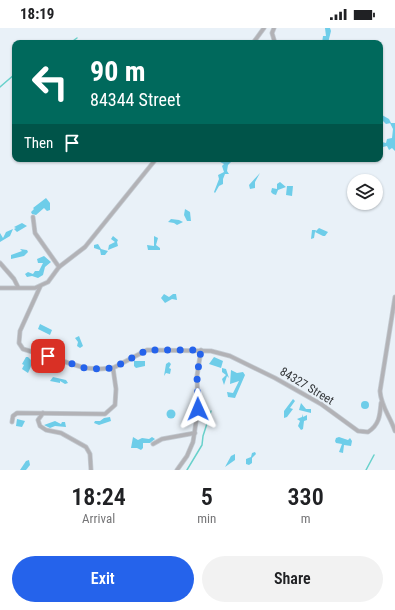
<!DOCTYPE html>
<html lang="en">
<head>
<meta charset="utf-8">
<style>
	body { margin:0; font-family:"Roboto Condensed",sans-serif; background:#f2f2f2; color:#202124; height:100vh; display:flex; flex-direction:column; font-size:15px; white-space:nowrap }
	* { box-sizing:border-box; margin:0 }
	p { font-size:13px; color:#757577 }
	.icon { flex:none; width:22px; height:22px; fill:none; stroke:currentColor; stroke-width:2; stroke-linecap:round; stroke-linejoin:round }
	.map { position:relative; height:442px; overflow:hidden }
	.panel { display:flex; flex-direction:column; background:#fff; flex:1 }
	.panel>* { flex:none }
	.hud { position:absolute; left:12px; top:12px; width:371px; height:122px; border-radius:8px; box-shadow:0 1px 3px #0004; background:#00695c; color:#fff; overflow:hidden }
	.controls { position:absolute; left:347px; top:146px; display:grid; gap:8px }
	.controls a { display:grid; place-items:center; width:36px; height:36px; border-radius:50%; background:#fff; box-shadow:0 1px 3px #0004; font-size:20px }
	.pin { position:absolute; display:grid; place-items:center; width:34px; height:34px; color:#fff; margin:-17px; border-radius:8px; box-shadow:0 2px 6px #0006 }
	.me { position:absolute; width:44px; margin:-22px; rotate:359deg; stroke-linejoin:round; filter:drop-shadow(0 0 3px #0008) }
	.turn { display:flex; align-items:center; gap:14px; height:84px; padding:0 12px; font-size:18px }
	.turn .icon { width:52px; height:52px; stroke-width:2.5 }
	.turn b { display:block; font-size:28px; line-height:34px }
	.then { display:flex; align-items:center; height:38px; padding:0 12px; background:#0003; gap:8px; font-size:15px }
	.eta { display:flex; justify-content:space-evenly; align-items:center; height:68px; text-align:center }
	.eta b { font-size:24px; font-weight:600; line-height:28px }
	.button { display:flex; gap:8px; margin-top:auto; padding:8px 12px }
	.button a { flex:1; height:46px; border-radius:24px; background:#2563eb; color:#fff; font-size:16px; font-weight:600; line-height:46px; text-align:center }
	.button a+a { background:#f2f2f2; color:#202124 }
	.status { display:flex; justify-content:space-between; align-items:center; height:28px; padding:0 20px; background:#fff; direction:ltr }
	.status svg { height:11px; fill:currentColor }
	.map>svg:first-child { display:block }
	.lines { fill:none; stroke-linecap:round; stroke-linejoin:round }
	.stream { stroke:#68d1cb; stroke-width:1.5 }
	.building { fill:#6ecde9 }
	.minor-casing { stroke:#c4cbd2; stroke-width:5 }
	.minor { stroke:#b2b2b6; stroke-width:3.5 }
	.route { stroke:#2563eb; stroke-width:7; stroke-dasharray:0 12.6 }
	.labels { text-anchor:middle; stroke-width:4; stroke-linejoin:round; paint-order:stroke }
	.street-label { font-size:12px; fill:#323538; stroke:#e9f1f8 }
</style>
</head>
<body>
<div class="status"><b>18:19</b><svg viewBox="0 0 49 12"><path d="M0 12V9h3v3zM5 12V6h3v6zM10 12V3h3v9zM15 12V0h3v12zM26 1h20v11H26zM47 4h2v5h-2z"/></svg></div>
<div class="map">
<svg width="395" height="442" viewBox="0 0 395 442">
	<rect width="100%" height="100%" fill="#e9f1f8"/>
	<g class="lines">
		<g class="stream">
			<path d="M70,15L77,10"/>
			<path d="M0,59L15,46"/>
			<path d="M187,442L202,417L203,408L211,383"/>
			<path d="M366,442L374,427"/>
		</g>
	</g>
	<g class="building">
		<path d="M325,0H330L331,3L328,15H322L323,8H326Z"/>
		<path d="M382,87L389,91L391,95L386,96L383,93L380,97V91Z"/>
		<path d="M390,95H395V123L392,120L389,122L387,118L383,119L380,117L382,114L386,115L387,111L392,110L393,101Z"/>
		<path d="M214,131H232V133L228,137L227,143L229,146H225L223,151V156L219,158L215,165L214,164L219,151L218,147L224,144L222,138L224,136Z"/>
		<path d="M260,145L255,154V160L250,161L249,157Z"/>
		<path d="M280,154L286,159L278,162L276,167L273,166L271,164L272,160L277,161V156Z"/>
		<path d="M287,158H293L292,168L286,167Z"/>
		<path d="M46,170L50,175V182L47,183L44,180L36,187L32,186L31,184L34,181L33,180Z"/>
		<path d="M185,181L190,184L191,193H187L184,187Z"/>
		<path d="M171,191L179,192L183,194L177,197L174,195L168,194Z"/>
		<path d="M22,195L27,198L17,204L14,201L16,200L14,199Z"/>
		<path d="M319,200L328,204L325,208H323L315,204L314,210L311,211L312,202H316L315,204Z"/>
		<path d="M13,201L10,208L0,214V205L3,210L6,204Z"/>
		<path d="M113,208L118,212L117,214L118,218L108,222L109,217L115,214L111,211Z"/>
		<path d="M154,208L158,210L156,217L160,220V222H148L147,217L154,218Z"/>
		<path d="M98,216L101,221L108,223L105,227H101L100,222L94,220V217Z"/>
		<path d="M20,221L27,222L28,224L24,228L11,231V227L22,223Z"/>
		<path d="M44,228L51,234L45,239L43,247L38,250L32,248L27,249L25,246L28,244L33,246L35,243H39L43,235H38L37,231Z"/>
		<path d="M164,266L169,269L173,266H176L177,272L172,271L165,275L161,270Z"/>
		<path d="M40,296L52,302L50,307L38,301Z"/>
		<path d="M79,308L83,318L80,320L77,318L78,314L75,310Z"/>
		<path d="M26,329H28L33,334L28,345L22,341L24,337L22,336Z"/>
		<path d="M214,329L223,333L221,340L209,336Z"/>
		<path d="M134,333H145V338L136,340L134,338Z"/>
		<path d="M169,334L171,336L169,340L171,341L170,346L166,345L164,348L166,336Z"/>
		<path d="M222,340L226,341L229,350L227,348L224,357L222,351L226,347L222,344Z"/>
		<path d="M231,342L237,345L243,344L245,347L235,370L228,369L227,364L233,365L239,353L230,356Z"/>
		<path d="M53,349L66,352L68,355L65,356L60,353V355L50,353Z"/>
		<path d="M293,371L295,373L290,380L293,381L287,389L284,390V383Z"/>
		<circle cx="365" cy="377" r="4"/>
		<path d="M301,375L306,381H311V385L299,382Z"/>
		<circle cx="171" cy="386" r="4.5"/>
		<path d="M303,386V389L307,387V392L304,393L303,401L301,402L298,398L300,393L297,391L302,389Z"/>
		<path d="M104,390L110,389L111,393L99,397L94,395L95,393H100Z"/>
		<path d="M17,391L25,393L22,399L16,398Z"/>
		<path d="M55,393L61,396L62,394H65L66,399L55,398L50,400L44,397Z"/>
		<path d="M133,409L138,412L142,410L149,411L152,409L155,411L150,415H143V420L141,422L137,420H131Z"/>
		<path d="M339,409L348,412L350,410L352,413L351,418L344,417L343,425L339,424L342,416L336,415L335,413L336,410Z"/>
		<path d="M255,424L256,426L252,430V435L249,437L246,436V431L251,429L252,425Z"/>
		<path d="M235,426V432L225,439L231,428Z"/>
		<path d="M29,432L30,437L26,442H20L26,433Z"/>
	</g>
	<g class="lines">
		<g class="minor-casing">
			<g id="minor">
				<path d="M274,0L272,5L275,15"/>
				<path d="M253,15L264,0"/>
				<path d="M33,189L35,205L59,239"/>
				<path d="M0,235L14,251L18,259"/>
				<path d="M40,259L20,303L19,315L23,321L85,340L99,341L113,340L147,322L211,323L230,328L275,350L321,376L358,403L368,404C379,397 380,388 381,375"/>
				<path d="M0,260H35L48,254L59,239L85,219L156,131"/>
				<path d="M395,269L380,363C381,379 390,388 395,403"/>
				<path d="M43,385L38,392L40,398L46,402L61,405L86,419L90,426L91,442"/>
				<path d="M12,394L13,388L17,385L105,386L115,377L116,361L113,340"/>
				<path d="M153,416L162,411L195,405"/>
				<path d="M177,442L187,428L193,414L198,381L197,348L201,322"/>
			</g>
		</g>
		<use href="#minor" class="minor"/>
	</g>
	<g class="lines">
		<path class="route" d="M48,328L85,340L99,341L113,340L147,322H201L197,348L198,381"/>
	</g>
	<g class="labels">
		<g class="street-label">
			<text transform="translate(307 358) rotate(31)" y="4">84327 Street</text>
		</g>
	</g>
</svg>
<div class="controls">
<a><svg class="icon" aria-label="layers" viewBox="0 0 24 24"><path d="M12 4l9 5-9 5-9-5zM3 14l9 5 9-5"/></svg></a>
</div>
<div class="pin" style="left:48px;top:328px;background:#d93025"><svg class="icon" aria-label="arrive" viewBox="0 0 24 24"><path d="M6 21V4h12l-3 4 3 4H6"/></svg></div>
<svg class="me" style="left:198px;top:381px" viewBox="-20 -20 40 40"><path d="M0-17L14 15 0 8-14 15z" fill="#2563eb" stroke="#fff" stroke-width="4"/></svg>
<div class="hud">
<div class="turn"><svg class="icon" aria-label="left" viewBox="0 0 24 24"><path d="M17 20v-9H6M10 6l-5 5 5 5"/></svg><div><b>90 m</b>84344 Street</div></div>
<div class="then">Then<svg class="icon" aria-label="arrive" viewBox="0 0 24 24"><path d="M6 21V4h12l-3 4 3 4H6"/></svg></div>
</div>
</div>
<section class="panel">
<div class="eta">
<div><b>18:24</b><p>Arrival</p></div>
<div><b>5</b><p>min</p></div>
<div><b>330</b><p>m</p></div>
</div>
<div class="button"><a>Exit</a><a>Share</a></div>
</section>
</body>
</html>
